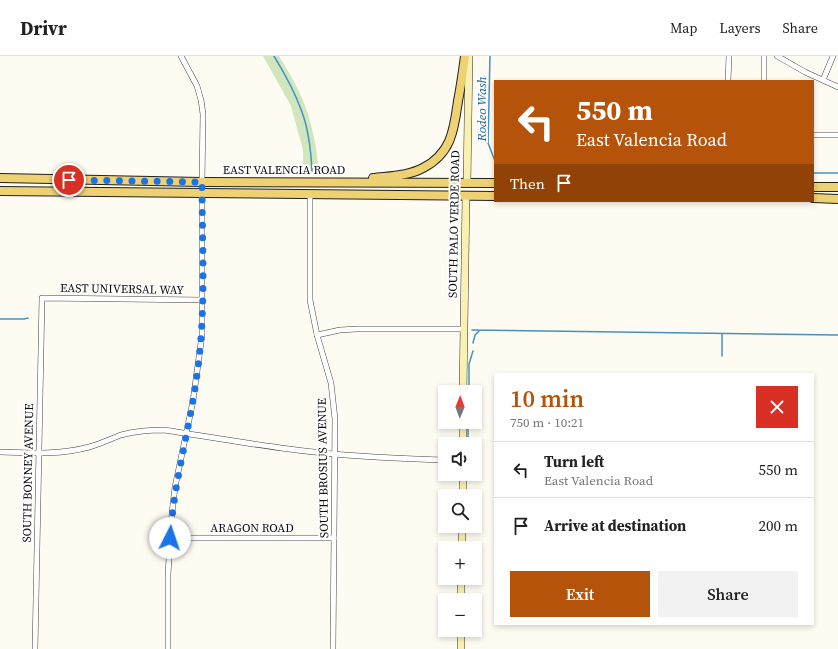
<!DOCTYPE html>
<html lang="en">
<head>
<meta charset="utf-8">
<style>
	body { margin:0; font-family:"Source Serif 4",serif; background:#f2f2f2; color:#222; height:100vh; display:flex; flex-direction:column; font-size:15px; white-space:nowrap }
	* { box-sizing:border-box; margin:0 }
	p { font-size:13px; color:#767676 }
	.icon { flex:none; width:22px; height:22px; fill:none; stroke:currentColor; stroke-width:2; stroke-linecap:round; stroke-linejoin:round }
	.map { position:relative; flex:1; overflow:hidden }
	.details { position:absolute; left:494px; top:317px; width:320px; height:252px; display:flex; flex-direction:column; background:#fff; border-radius:0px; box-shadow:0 2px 6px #0003 }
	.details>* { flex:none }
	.banner { position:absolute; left:494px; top:24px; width:320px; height:122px; border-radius:0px; box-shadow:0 2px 6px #0003; background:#b45309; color:#fff; overflow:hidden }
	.needle { width:26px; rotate:1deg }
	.tools { position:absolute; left:438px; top:329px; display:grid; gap:8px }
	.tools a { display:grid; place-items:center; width:44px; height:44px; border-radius:0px; background:#fff; box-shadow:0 2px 6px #0003; font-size:20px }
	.pin { position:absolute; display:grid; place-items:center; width:34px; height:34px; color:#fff; margin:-17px; border:2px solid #fff; border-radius:50%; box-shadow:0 1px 4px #0007 }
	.me { position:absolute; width:44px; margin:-22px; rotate:4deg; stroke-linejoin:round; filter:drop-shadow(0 0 3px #0008) }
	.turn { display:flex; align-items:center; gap:14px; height:84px; padding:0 16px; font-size:18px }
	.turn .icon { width:52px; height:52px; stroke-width:2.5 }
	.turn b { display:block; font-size:28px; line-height:34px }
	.then { display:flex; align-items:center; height:38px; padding:0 16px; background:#0003; gap:8px; font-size:15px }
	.round { display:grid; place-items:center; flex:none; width:42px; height:42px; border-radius:0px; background:#f2f2f2 }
	.overview { display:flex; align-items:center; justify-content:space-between; height:68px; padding:0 16px }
	h1 { font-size:24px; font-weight:600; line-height:30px; color:#b45309 }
	.primary-button { display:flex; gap:8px; margin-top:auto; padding:8px 16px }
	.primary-button a { flex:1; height:46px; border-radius:0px; background:#b45309; color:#fff; font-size:16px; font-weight:600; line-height:46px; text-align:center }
	.primary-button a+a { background:#f2f2f2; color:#222 }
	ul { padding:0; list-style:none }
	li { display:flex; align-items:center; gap:12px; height:56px; padding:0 16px; border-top:1px solid #e0e0e0 }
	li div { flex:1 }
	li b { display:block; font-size:15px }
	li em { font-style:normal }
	header { display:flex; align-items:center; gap:24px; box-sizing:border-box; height:56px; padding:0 20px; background:#fff; border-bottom:1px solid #e0e0e0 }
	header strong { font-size:19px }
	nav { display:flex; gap:22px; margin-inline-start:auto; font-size:14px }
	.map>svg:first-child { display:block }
	.green { fill:#d2e6be }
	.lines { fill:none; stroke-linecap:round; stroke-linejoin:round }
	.stream { stroke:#4790c3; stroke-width:1.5 }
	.street-casing { stroke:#424242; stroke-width:6 }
	.secondary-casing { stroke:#313131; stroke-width:8 }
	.primary-casing { stroke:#202020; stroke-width:10 }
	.street { stroke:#fff; stroke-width:5 }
	.secondary { stroke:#f9f1b3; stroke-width:7 }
	.primary { stroke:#eed173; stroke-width:8 }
	.route { stroke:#1a73e8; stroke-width:7; stroke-dasharray:0 12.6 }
	.labels { text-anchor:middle; stroke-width:4; stroke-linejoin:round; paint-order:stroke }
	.street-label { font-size:12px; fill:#0f0f0f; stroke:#fff }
	.water-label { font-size:13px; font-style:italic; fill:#216398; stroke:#fff }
</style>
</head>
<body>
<header>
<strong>Drivr</strong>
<nav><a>Map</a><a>Layers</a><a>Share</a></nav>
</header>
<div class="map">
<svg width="838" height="593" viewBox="0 0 838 593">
	<rect width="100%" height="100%" fill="#fefcf2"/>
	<path class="green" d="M263,0H279C290,18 302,38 308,58C314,77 317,96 319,116L303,115V94L291,50Z"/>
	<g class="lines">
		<g class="stream">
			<path d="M274,0C285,18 295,36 302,56C309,75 311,95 312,115"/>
			<path d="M490,0L488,87L495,105"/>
			<path d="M813,117H838"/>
			<path d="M0,263H24L28,262"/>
			<path d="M472,274L838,279"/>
			<path d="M722,278V300"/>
			<path d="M473,287L475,279L479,275"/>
			<path d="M469,336V308L473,295"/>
			<path d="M468,383V366"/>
		</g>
		<g class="street-casing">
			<g id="street">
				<path d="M181,0L197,30L201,44L203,58L202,126"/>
				<path d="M777,0L805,16L838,31"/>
				<path d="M823,24L833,0"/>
				<path d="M728,25L729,0"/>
				<path d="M764,25V0"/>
				<path d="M813,79H838"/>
				<path d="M310,138V244L317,279L331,327L335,363L333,593"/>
				<path d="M317,279L340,274L357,273H464"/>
				<path d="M0,396C30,397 60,399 89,391C100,388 110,383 121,379C136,375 149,374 164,374C229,384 294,396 360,400C388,402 417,403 445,404"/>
				<path d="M170,482H334"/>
				<path d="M35,593L42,242L202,244"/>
				<path d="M168,593V518L172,457L175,431L193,345L202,279V137"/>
			</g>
		</g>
		<g class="secondary-casing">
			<g id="secondary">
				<path d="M467,127L469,0"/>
				<path d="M463,336L466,140"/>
				<path d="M463,388V366"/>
				<path d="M463,440V418"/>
				<path d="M462,492V470"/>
				<path d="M461,544V522"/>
				<path d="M461,593V574"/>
			</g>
		</g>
		<g class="primary-casing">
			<g id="primary">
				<path d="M0,122L202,126L495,127"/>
				<path d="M373,122C389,120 408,120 423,112C452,97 454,73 458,45C461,30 463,15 465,0"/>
				<path d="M813,131H838"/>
				<path d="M0,135L495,140"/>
				<path d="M813,142L838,143"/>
			</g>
		</g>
		<use href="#street" class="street"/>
		<use href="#secondary" class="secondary"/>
		<use href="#primary" class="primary"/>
	</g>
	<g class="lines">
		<path class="route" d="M69,124L202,126C202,187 206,250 198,311C191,369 174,424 170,482"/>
	</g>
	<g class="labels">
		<g class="street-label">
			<text x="284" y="118">EAST VALENCIA ROAD</text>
			<text transform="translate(454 168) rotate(-89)" y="4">SOUTH PALO VERDE ROAD</text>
			<text transform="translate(122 233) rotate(1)" y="4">EAST UNIVERSAL WAY</text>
			<text transform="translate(323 412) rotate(-91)" y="4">SOUTH BROSIUS AVENUE</text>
			<text transform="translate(28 417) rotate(-89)" y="4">SOUTH BONNEY AVENUE</text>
			<text x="252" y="476">ARAGON ROAD</text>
		</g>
		<g class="water-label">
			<text transform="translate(481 53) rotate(-90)" y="5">Rodeo Wash</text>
		</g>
	</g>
</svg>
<div class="tools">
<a><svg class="needle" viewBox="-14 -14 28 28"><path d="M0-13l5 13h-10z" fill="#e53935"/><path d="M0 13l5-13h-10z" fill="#767676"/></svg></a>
<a><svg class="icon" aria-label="sound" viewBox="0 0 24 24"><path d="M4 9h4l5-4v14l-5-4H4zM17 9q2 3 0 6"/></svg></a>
<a><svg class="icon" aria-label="search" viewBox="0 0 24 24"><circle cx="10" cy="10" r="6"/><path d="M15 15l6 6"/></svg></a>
<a>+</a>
<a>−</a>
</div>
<div class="pin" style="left:69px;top:124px;background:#d93025"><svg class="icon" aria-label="arrive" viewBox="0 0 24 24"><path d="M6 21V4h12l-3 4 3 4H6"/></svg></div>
<svg class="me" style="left:170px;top:482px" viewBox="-20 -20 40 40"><circle r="19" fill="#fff"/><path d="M0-13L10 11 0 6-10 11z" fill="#1a73e8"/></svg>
<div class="banner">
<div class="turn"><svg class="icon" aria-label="left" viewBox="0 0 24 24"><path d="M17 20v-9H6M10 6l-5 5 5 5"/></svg><div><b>550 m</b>East Valencia Road</div></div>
<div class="then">Then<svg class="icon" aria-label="arrive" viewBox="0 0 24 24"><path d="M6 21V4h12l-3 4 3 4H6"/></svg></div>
</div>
<section class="details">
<div class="overview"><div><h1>10 min</h1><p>750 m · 10:21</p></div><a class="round" style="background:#d93025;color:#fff"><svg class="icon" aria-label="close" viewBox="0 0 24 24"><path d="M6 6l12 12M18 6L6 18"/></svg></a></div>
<ul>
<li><svg class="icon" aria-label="left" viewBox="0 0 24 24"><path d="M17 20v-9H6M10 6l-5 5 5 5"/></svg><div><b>Turn left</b><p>East Valencia Road</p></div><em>550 m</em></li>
<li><svg class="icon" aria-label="arrive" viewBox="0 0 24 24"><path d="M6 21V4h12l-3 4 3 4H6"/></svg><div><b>Arrive at destination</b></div><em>200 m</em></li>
</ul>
<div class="primary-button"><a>Exit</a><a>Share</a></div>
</section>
</div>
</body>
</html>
